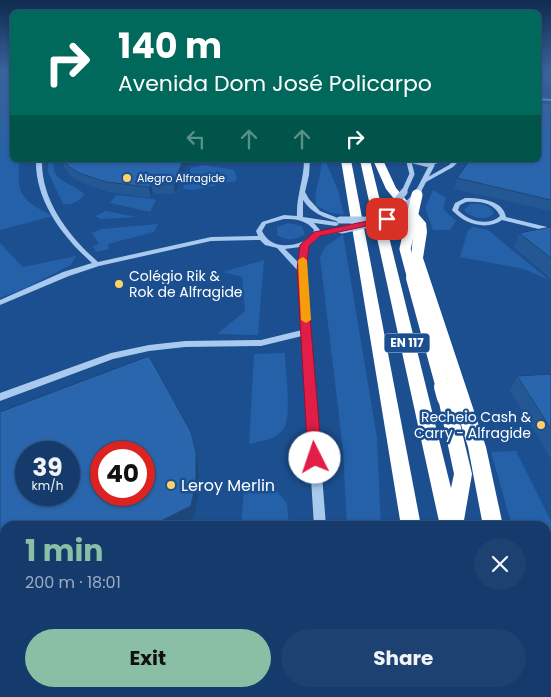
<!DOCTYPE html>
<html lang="en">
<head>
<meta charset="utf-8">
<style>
	body { margin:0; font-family:Poppins,sans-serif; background:#1d4271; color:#f1f3f6; height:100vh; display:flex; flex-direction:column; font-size:19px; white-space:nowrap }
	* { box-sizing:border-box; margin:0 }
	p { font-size:16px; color:#9dadc1 }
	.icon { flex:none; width:28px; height:28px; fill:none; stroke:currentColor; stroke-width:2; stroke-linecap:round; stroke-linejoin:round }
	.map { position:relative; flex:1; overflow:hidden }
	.sheet { position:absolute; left:0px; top:521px; width:551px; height:176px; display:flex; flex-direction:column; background:#143b6b; border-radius:15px 15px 0 0; box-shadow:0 1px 4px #0004,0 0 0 1px #33557e }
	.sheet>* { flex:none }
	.guide { position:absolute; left:10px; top:10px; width:531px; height:152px; border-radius:8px; box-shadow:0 1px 4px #0004,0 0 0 1px #33557e; background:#00695c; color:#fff; overflow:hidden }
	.speed { position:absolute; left:15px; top:441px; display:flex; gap:10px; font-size:25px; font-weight:700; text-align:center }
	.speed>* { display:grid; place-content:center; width:65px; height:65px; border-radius:50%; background:#143b6b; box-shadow:0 1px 4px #0004,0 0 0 1px #33557e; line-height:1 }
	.speed small { font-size:12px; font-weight:400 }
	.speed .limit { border:8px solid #d22; background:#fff; color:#111 }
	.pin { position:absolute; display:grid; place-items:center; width:42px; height:42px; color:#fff; margin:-21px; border-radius:10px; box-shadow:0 2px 8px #0006 }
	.me { position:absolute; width:55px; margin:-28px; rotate:356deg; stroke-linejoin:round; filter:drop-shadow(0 0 4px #0008) }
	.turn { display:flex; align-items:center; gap:18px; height:105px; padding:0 25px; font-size:22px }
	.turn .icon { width:65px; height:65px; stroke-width:2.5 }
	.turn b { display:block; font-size:35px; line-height:42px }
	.lanes { display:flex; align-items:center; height:48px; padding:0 25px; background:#0003; justify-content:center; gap:25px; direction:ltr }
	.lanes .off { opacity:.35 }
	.round { display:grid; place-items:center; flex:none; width:52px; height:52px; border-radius:26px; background:#1d4271 }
	.head { display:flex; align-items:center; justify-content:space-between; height:85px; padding:0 25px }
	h1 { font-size:30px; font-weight:700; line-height:38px; color:#8abfa5 }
	.action { display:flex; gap:10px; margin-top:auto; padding:10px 25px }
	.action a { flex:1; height:58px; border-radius:30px; background:#8abfa5; color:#111; font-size:20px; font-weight:700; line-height:58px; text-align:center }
	.action a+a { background:#1d4271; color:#f1f3f6 }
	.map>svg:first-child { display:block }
	.green { fill:#2461a8 }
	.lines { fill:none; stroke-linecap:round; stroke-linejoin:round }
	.minor { fill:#a9c9ee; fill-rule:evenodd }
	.highway { fill:#fff; fill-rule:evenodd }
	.minor-bridge-far1 { stroke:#a9c9ee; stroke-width:5 }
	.minor-bridge { stroke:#a9c9ee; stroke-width:7 }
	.highway-bridge-far2 { stroke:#fff; stroke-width:11 }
	.highway-bridge-far1 { stroke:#fff; stroke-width:14 }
	.highway-bridge { stroke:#fff; stroke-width:18 }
	.wall { fill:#245895 }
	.shaded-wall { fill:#1d4779 }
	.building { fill:#2a66ad; stroke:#1d4779; fill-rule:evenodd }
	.route { fill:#e11d48; stroke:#92132f }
	.slow { fill:#f59e0b }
	.poi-dot { fill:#ffd166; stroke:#1b4f8f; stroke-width:2 }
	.labels { text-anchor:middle; stroke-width:5; stroke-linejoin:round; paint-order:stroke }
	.far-poi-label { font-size:11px; fill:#fff; stroke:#1b4f8f; text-anchor:start }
	.shield { fill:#1b4f8f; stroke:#bbcadd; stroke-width:1 }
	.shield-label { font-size:12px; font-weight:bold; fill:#fff }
	.poi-label { font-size:14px; fill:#fff; stroke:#1b4f8f; text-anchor:start }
	.near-poi-label { font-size:16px; fill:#fff; stroke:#1b4f8f; text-anchor:start }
</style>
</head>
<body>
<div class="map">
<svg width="551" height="697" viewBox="0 0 551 697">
	<rect width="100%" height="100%" fill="#1b4f8f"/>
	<g class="green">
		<path d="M0,71H12V160H20C15,195 23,201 53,216L0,230Z"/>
		<path d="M48,160H54C50,180 69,182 82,192L84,195C80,201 70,206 63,204L48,172Z"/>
		<path d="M321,160H325L338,190L344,215L331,213L317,206C312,191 323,176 321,160Z"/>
		<path d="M204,165L234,170L237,178L235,181L194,190L183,189L191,168Z"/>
		<path d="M433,190L446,198L443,209L456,221L450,230H433L425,208Z"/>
		<path d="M116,195L153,199L156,200L150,212L110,203Z"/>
		<path d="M470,204C479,203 490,204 494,213C487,222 471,218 464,210Z"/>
		<path d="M106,211L136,217L101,219L95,216Z"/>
		<path d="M288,223L302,226L305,234C296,241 285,241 277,235V227Z"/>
		<path d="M158,224L154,232L108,244L109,249L96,252L93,246L99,244L92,233L101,229Z"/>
		<path d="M473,227L488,230L549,280L524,269L460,257L468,230Z"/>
		<path d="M343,234L377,437L381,526H347L343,450L320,257L325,247Z"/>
		<path d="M0,243L23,267L76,256L71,265L26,288L0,298Z"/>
		<path d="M264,260L258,335L217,334L245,311L242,277L223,272Z"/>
		<path d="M285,353C285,370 292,414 284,428C277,440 261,441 249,444L254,354Z"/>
		<path d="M516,451L551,521V660L546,647V526H512L491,452Z"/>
		<path d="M258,486H272L287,503L289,526H241L244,489Z"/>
	</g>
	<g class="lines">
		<g class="minor">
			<path d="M539,98L551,99V101L539,100Z"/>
			<path d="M36,160H42C41,201 69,236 98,262L211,237L258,236L256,231L262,222L284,215L297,216C296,197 304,179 304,160H310L309,175L305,192L309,199L320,211L343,220L340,222C325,218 312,214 303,200V217L336,222L339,224L336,226L314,223L320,230V232L342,228L345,230L342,232L319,236L317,239L307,245L306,270L326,526H314L302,336L261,346L185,347L149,351L113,359L0,401V393L111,353L149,345L185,341L261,340L302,330L298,271L277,248L265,245L260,240L211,241L99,266L69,276L0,305V300L63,272L92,263C63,237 35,201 36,160ZM284,219C296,219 306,220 314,230L312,237C296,247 271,251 262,231L266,224ZM300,247L299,263L285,249Z"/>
			<path d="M400,160C409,160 417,163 425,163C432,163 439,160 446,160L427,167Z"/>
			<path d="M454,160H460L453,167L426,182L421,181L449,165Z"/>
			<path d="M465,198C480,198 503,200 506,217L551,228V232L502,220C487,231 464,224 452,210L455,203ZM466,202C479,201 494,202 500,216C488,227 468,221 458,210L460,205Z"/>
			<path d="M250,692H268L266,697H248Z"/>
		</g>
		<g class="highway">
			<path d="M341,160H351L421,526H401Z"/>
			<path d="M360,160H370L451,488L454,474L438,398L440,394L446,392L452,394L411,258L414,223L386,189L373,160H383L396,188L426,223L427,232L423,258L486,447L503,526H483L468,447L458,415L472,474L463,526H440Z"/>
			<path d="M546,680L551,682V697H533L531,692H546Z"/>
			<path d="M427,692H453L454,697H428Z"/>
			<path d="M478,692H504L505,697H479Z"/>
		</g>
		<g class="minor-bridge-far1">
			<path d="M403,194L412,174L409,162"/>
			<path d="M417,194L432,165"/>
		</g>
		<g class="minor-bridge">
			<path d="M368,219L391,208L404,192"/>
			<path d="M340,220H363"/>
			<path d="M342,230C370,224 402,219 418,192"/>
		</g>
		<path class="highway-bridge-far2" d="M413,279L405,249L417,195"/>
		<path class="highway-bridge-far1" d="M413,278L443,388"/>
		<path class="highway-bridge" d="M443,387L446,398"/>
	</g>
	<g class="wall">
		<path d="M551,104V211L454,189L457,178Z"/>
		<path d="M62,160H213L185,167L175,194H153L151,198L109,192L82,183L71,176L64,167Z"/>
		<path d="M551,227V279L514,247L519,233Z"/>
		<path d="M551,374V459L510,391L517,376Z"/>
	</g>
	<g class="shaded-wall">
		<path d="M183,160H213L185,167L175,194L174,184Z"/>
		<path d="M151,184L153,194L151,198L149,187Z"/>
		<path d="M196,452L198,464V494L194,517L176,526H151Z"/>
		<path d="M5,600V614L0,617V603Z"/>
	</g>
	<g class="building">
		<path d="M539,102L551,104V200L457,178L470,160H539Z"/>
		<path d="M63,160H183L174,184H151L149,187L106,182L79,173L68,166Z"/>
		<path d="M551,227V258L519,233Z"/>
		<path d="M149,356L191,432L196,452V483L191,506L151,526H5V600L0,603V412ZM26,452H69V495H26ZM101,452H144V495H101Z"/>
		<path d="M551,374V429L517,376Z"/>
	</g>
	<linearGradient id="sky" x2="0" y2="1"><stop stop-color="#0f2b4f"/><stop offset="0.42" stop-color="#39639b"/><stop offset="1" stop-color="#39639b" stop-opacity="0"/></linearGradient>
	<rect width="551" height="169" fill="url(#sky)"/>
	<path class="route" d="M387,217H390V221L320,236L309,246L306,270L322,458L320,462H310L308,458L297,270L300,245L314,232Z"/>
	<path class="slow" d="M303,257L307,260L311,320L306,323L301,320L298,260Z"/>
	<g class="poi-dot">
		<circle cx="127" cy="178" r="5"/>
		<circle cx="119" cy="284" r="5"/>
		<circle cx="541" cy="425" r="5"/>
		<circle cx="171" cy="485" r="5"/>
	</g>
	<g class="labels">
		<g class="far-poi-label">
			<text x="137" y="182">Alegro Alfragide</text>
		</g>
		<rect class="shield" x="384.5" y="333.5" width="45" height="19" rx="4"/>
		<g class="shield-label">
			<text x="407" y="347">EN 117</text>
		</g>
		<g class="poi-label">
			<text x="129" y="281">Colégio Rik &amp;<tspan x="129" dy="16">Rok de Alfragide</tspan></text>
			<text x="531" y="422" text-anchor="end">Recheio Cash &amp;<tspan x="531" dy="16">Carry - Alfragide</tspan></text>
		</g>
		<g class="near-poi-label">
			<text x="181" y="491">Leroy Merlin</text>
		</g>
	</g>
</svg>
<div class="speed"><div>39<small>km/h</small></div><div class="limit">40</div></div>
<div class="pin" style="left:387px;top:219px;background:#d93025"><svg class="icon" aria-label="arrive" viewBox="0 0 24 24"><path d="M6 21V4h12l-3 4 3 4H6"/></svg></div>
<svg class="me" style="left:315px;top:458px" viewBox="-20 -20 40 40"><circle r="19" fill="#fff"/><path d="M0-13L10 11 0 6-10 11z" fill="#e11d48"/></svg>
<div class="guide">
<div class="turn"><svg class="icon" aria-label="right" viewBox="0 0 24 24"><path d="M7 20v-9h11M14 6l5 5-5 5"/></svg><div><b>140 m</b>Avenida Dom José Policarpo</div></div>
<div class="lanes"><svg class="icon off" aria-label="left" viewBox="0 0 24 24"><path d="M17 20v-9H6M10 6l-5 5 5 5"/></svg><svg class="icon off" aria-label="ahead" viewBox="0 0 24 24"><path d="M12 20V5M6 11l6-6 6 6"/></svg><svg class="icon off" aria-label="ahead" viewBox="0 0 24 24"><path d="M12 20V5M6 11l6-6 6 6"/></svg><svg class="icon" aria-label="right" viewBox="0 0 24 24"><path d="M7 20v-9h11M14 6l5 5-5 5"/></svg></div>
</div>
<section class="sheet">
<div class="head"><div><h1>1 min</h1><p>200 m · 18:01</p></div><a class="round"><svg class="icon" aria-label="close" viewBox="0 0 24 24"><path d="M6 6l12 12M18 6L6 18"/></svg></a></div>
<div class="action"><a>Exit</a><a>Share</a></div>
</section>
</div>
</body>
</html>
